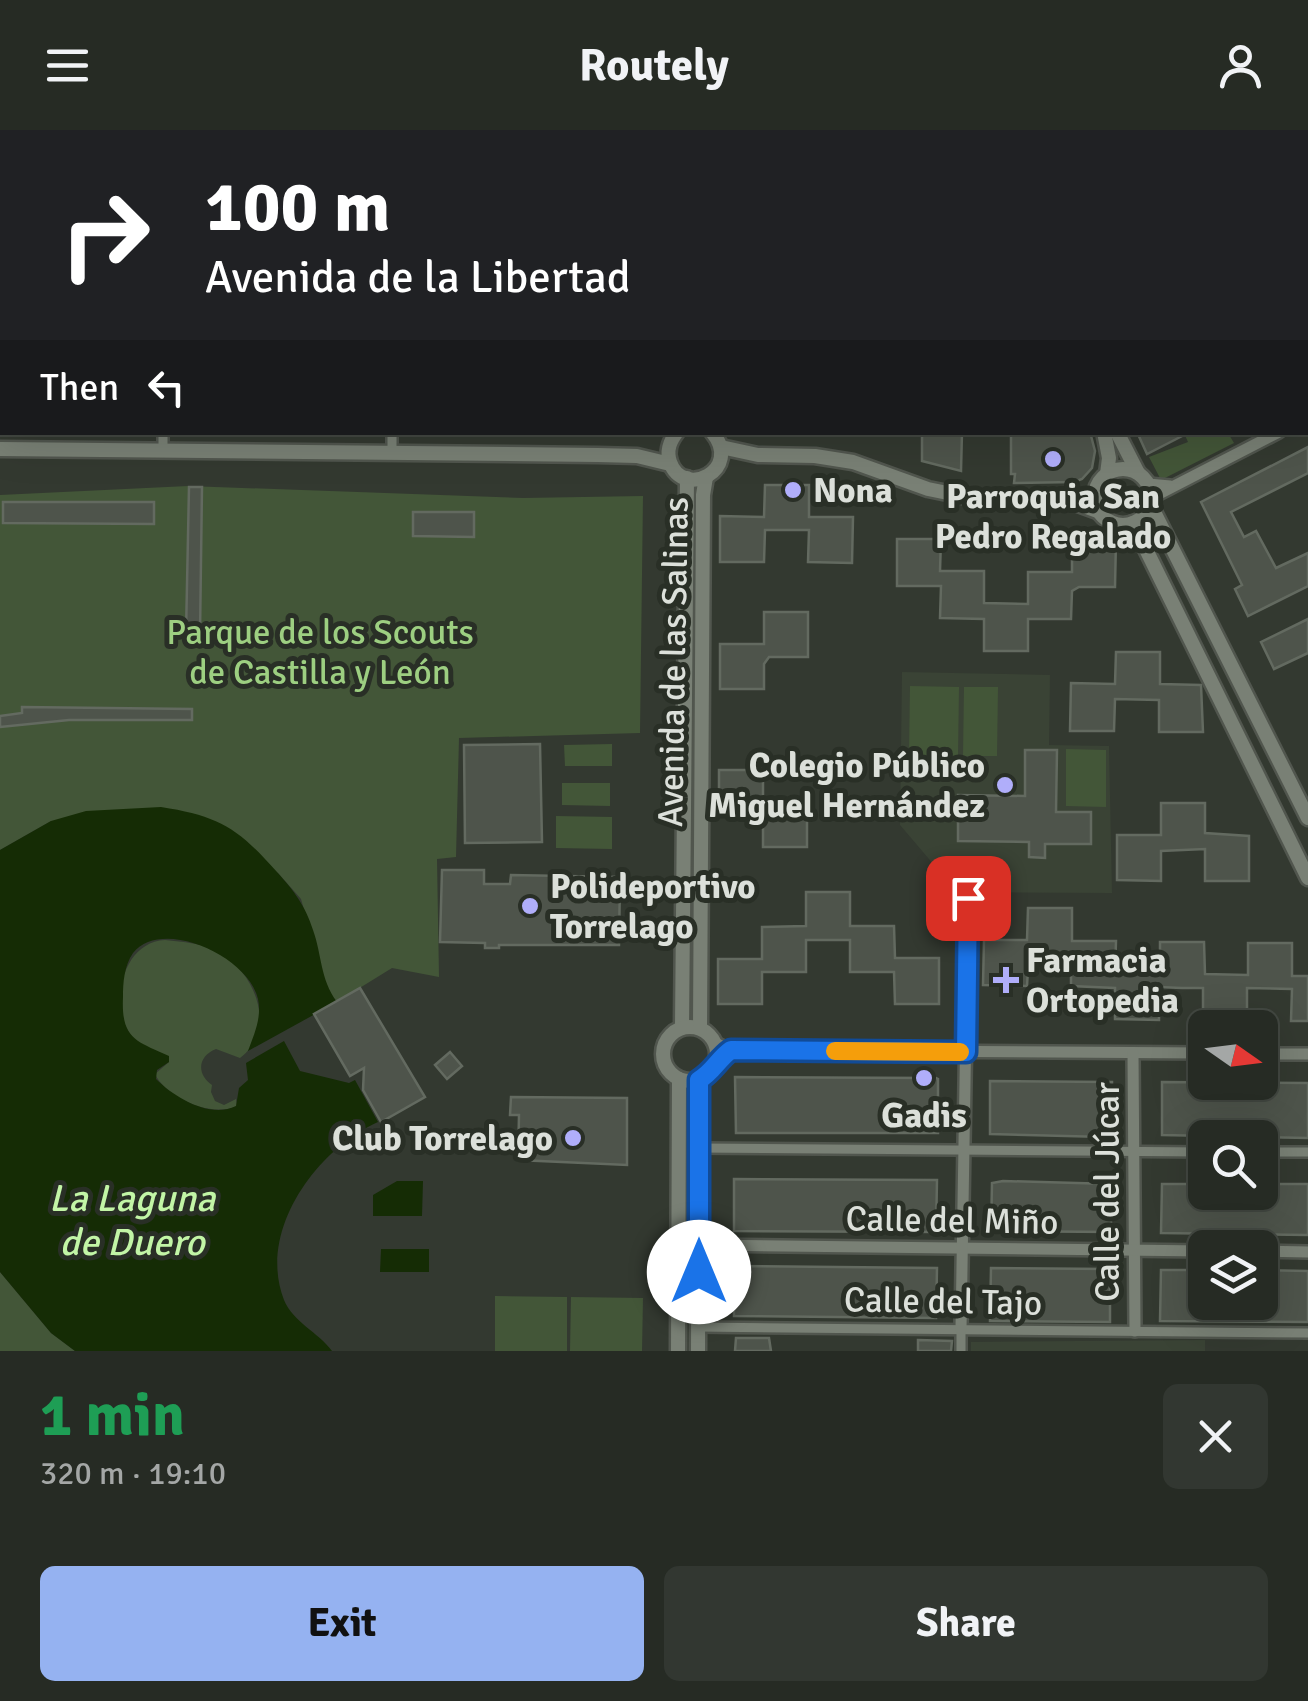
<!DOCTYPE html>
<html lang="en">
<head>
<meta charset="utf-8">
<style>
	body { margin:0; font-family:Signika,sans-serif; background:#323731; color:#f1f3f6; height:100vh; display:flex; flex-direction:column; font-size:38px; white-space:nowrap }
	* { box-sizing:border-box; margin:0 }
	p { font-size:32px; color:#a4a7a6 }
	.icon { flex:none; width:55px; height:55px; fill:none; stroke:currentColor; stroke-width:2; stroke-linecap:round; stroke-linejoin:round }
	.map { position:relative; height:1221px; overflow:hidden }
	.drawer { display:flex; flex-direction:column; background:#262b24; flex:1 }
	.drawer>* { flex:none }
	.banner { position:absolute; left:0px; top:0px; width:1310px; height:305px; box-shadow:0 10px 40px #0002,0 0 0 2px #424741; background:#202124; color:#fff; overflow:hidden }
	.needle { width:65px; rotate:104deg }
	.tools { position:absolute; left:1188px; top:880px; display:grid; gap:20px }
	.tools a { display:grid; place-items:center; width:90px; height:90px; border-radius:15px; background:#262b24; box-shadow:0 10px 40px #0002,0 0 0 2px #424741; font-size:50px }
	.pin { position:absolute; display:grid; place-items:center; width:85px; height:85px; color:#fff; margin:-42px; border-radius:20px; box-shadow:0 5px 15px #0006 }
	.me { position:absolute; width:110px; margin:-55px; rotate:0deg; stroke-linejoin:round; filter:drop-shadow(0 0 8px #0008) }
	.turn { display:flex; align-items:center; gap:35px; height:210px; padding:0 40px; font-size:45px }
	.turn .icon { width:130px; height:130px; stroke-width:2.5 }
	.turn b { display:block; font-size:70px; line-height:85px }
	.then { display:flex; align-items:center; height:95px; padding:0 40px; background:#0003; gap:20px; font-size:38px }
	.round { display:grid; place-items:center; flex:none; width:105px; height:105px; border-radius:15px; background:#323731 }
	.summary { display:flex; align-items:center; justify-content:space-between; height:170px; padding:0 40px }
	h1 { font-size:60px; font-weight:800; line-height:75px; color:#1e9e55 }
	.cta { display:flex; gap:20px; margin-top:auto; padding:20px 40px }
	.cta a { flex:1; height:115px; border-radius:15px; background:#95b2f1; color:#111; font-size:40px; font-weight:800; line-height:115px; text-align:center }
	.cta a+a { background:#323731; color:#f1f3f6 }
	header { display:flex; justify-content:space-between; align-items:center; height:130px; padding:0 40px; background:#262b24; font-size:45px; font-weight:800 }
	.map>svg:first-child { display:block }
	.built { fill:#3a4335 }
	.green { fill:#435638 }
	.water { fill:#152c05 }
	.building { fill:#4e544b; stroke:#636a60; stroke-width:2.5 }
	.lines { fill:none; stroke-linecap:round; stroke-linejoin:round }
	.pedestrian-casing { stroke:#51564e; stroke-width:14 }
	.minor-casing { stroke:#51564e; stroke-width:16 }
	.tertiary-casing { stroke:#51564e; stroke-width:19 }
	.pedestrian { stroke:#798075; stroke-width:9 }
	.minor { stroke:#798075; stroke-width:11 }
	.tertiary { stroke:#798075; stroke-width:14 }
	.route-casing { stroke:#114b97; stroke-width:25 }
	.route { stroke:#1a73e8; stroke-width:18 }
	.slow { stroke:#f59e0b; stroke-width:18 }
	.poi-dot { fill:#b0aefa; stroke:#292f26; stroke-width:4 }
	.labels { text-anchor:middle; stroke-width:10; stroke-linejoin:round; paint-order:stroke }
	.poi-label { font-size:35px; font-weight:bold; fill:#dce0da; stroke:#292f26; text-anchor:start }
	.park-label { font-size:35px; fill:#9dcf81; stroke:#292f26 }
	.street-label { font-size:35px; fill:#dce0da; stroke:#292f26 }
	.water-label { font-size:38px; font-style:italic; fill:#c2f5a6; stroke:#292f26 }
</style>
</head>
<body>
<header><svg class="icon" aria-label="menu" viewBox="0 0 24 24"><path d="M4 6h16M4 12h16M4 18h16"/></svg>Routely<svg class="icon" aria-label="person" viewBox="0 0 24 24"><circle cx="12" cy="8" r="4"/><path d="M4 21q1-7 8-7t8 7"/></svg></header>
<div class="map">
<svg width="1308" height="1221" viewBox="0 0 1308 1221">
	<rect width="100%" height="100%" fill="#333930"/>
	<g class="built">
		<path d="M62,0H394L395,2H60Z"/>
		<path d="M902,542L1050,545L1049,615L1109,616L1112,763L957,762L900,695Z"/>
		<path d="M1205,1210V1221H971V1212Z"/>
	</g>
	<g class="green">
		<path d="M1184,303H1228L1234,313L1161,350L1149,327L1188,312Z"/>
		<path d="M188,356L523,368L643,366L640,603L459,608L456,727L437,729L439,847L392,838L337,872L327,859L301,769L278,743L51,691L0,720V365Z"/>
		<path d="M910,556L959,557L958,626L909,625Z"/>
		<path d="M964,557H998L997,626H963Z"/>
		<path d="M612,614V636H565L564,615Z"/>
		<path d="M1066,619L1106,620V677L1066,676Z"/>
		<path d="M562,653H610V676L562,675Z"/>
		<path d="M556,686L612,687V719L556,718Z"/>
		<path d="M165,810C183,812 203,813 219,822C255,842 278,899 240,928L216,919C198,926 196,944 212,955L211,962L215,971L224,975L236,969L237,976C212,988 166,968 155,944L169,932C159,918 141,919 131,905C109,877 121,812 165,810Z"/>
		<path d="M0,1142L51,1203L75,1221H0Z"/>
		<path d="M495,1166L567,1167V1221H495Z"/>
		<path d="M571,1167L643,1168L642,1221H570Z"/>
	</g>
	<g class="water">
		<path d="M161,677C219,686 238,698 277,742C294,761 305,775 313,800C322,825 320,849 337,872L248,921C254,904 262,888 258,869C248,826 162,787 133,823C124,836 123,853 123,867C121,909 136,911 169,926V932L157,940L156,949C175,968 211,989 236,976L239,958L248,950L246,933L284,911L300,941L349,953L355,950L378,992C316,1020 257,1101 284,1170C293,1192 318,1202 332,1221H75L51,1203L0,1142V720L51,691L86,681Z"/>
		<path d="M397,1051H423L422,1086H373V1065Z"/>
		<path d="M381,1119H429V1142H380Z"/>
	</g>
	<g class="building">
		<path d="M922,302H962L961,341L922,331Z"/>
		<path d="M1011,302H1090L1095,321L1092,338L1082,349L1074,352L1014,353L1015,344H1011Z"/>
		<path d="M1137,302H1190L1147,324Z"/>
		<path d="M1308,317V343L1231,382L1244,407L1256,401L1276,438L1308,423V456L1248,486L1235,459L1242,455L1201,372Z"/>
		<path d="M765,355H809V387H853L852,433L808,432L809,400H765L764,432H720V386L764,387Z"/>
		<path d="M189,357H202L200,504H186Z"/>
		<path d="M3,372H154V394L3,393Z"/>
		<path d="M413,382H474V407L413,406Z"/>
		<path d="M897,409H941L940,441H984V473L1028,474V442H1072V410H1116L1115,457H1079L1072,461L1071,489H1028V521H984V489L940,488L941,456H897Z"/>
		<path d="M764,482H808V527H769L764,534V559H720V514H764Z"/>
		<path d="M1308,489V523L1274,539L1261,512Z"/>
		<path d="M1116,522H1160V554L1201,555L1203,602H1159V570L1115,569L1114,601H1070L1071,553L1115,554Z"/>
		<path d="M22,577L192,579V590H69L0,597V586L22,583Z"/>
		<path d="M540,614L542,712L465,713L464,615Z"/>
		<path d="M1025,620H1057L1056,682H1091V714H1045V728L1029,727V712L958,711V665L1025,666Z"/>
		<path d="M719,640H763V672H807V717H763V685H719Z"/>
		<path d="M1161,673H1205V703L1249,706V751H1205V719L1161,721V751L1117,750V705H1161Z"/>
		<path d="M442,740H484V754H510L511,745L620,747L619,815H499V818H485V813L440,812Z"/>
		<path d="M806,762H850V796H894L895,828H939V874H895L894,842H850V810H806V842H762V874H718V829H762V797L806,796Z"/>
		<path d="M1028,778H1072V811H1116L1115,843L1160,844V812H1204L1205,844L1248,845V813H1292V846H1308V891H1291L1292,859L1247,858V891L1203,890V858H1182L1159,857V890L1115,889V858L1071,856V824L1029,823L1027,856L983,855L984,810H1027Z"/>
		<path d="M360,858L425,967L381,992L363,960L364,938L350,946L314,884Z"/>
		<path d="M450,922L462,936L447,949L435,935Z"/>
		<path d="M735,947L936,948L938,949V1003H736Z"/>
		<path d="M990,951L1112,952V1004L1105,1007L990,1004Z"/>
		<path d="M1162,952L1308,953V1008L1162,1005Z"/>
		<path d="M511,967L627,968V1035L518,1030L519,985H510Z"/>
		<path d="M734,1049L937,1050L936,1102L734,1101Z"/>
		<path d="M1003,1051L1111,1054V1102L991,1101L992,1053Z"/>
		<path d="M1162,1054H1205V1062H1260V1054H1308V1105L1161,1103Z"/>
		<path d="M734,1136L937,1138L936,1188L734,1186Z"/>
		<path d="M991,1138L1110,1139V1192L990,1191Z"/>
		<path d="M1161,1140H1205V1172H1260V1140L1308,1141V1192L1160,1191Z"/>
		<path d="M736,1208H769L771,1221H735Z"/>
		<path d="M918,1210L952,1211L951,1221H918Z"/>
	</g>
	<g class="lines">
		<g class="pedestrian-casing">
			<g id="pedestrian">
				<path d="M641,0L642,2"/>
				<path d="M163,320V302"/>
				<path d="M392,324V302"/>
				<path d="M699,1018L1205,1022"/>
				<path d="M1260,1022H1308"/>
				<path d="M698,1197L1308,1203"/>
				<path d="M961,1221V1199"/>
			</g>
		</g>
		<g class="minor-casing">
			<g id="minor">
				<path d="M402,0L403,2"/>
				<path d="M549,0L550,2"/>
				<path d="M730,0L731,2"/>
				<path d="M1297,0L1301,2"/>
				<path d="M476,2L482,0"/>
				<path d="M866,2L871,0"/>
				<path d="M0,176L2,177"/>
				<path d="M1148,354L1170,356"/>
				<path d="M1151,368L1279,302"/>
				<path d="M715,913L731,920L1205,923"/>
				<path d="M1133,923L1135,1201"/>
				<path d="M1260,924H1308"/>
				<path d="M717,929L731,920"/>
				<path d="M699,1115L1205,1121"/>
				<path d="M1260,1121L1308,1122"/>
				<path d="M961,1199L968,768"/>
			</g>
		</g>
		<g class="tertiary-casing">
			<g id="tertiary">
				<path d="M958,0L960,2"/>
				<path d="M973,0L974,2"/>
				<path d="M22,2L23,0"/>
				<path d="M36,2L38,0"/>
				<path d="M0,50L2,44"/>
				<path d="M0,79L2,74"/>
				<path d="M677,302C670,311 666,320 670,332C683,370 744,340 712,302"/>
				<path d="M1104,302L1109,328L1107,344"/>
				<path d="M1117,302L1138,343"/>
				<path d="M721,317L758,325L815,326L853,332L928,359L967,367L1070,371L1100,382"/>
				<path d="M0,319L598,325L637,326L670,334"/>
				<circle cx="1123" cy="367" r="28"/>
				<path d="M1150,374L1308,688"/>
				<path d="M1133,393L1308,748"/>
				<path d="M682,897L687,348"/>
				<circle cx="690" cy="924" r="27"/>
				<path d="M700,898L703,365L706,347"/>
				<path d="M678,1221L679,949"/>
				<path d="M698,1221L699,949"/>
			</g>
		</g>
		<use href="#pedestrian" class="pedestrian"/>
		<use href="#minor" class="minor"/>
		<use href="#tertiary" class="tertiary"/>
	</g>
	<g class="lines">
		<g class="route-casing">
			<path id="route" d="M699,1142V950C713,942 718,929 731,920L966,922L968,768"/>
		</g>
		<use href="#route" class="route"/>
		<path class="slow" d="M835,921L960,922"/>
	</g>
	<g class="poi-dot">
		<circle cx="1053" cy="329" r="10"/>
		<circle cx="793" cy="360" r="10"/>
		<circle cx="1005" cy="655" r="10"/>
		<circle cx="530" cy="776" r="10"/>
		<path d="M1001 835h10v10h10v10h-10v10h-10v-10h-10v-10h10z"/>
		<circle cx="924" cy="948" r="10"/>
		<circle cx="573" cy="1008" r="10"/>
	</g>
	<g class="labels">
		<g class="poi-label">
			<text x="813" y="372">Nona</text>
			<text x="1053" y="378" text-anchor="middle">Parroquia San<tspan x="1053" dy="40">Pedro Regalado</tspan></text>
			<text x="985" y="647" text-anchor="end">Colegio Público<tspan x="985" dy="40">Miguel Hernández</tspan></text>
			<text x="550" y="768">Polideportivo<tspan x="550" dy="40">Torrelago</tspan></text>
			<text x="1026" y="842">Farmacia<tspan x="1026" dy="40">Ortopedia</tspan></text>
			<text x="924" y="997" text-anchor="middle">Gadis</text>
			<text x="553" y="1020" text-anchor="end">Club Torrelago</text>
		</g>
		<g class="park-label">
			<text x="320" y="514">Parque de los Scouts<tspan x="320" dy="40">de Castilla y León</tspan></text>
		</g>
		<g class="street-label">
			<text transform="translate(673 532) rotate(-89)" y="12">Avenida de las Salinas</text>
			<text transform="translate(1107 1062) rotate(-90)" y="12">Calle del Júcar</text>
			<text transform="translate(952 1090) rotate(1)" y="12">Calle del Miño</text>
			<text transform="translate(943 1171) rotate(1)" y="12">Calle del Tajo</text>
		</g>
		<g class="water-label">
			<text x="132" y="1081">La Laguna<tspan x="132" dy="44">de Duero</tspan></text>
		</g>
	</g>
</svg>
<div class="tools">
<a><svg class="needle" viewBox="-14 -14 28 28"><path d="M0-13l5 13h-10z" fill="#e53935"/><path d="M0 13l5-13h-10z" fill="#a4a7a6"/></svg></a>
<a><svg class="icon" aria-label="search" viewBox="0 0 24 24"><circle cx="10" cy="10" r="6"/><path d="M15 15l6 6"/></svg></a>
<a><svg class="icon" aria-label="layers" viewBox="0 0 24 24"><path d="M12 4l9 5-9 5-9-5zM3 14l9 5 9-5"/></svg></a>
</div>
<div class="pin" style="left:968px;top:768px;background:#d93025"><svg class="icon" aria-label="arrive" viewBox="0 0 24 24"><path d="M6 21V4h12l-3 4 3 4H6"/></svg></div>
<svg class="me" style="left:699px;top:1142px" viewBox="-20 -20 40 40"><circle r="19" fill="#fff"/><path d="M0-13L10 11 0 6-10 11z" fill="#1a73e8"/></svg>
<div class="banner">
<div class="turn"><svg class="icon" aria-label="right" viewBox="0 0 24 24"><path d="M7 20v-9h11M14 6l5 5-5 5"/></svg><div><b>100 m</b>Avenida de la Libertad</div></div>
<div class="then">Then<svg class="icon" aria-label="left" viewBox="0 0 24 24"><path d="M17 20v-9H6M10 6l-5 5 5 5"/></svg></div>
</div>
</div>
<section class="drawer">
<div class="summary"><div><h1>1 min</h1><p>320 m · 19:10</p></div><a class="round"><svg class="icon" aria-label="close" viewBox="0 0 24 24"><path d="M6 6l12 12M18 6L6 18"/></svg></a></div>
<div class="cta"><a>Exit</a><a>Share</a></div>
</section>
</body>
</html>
